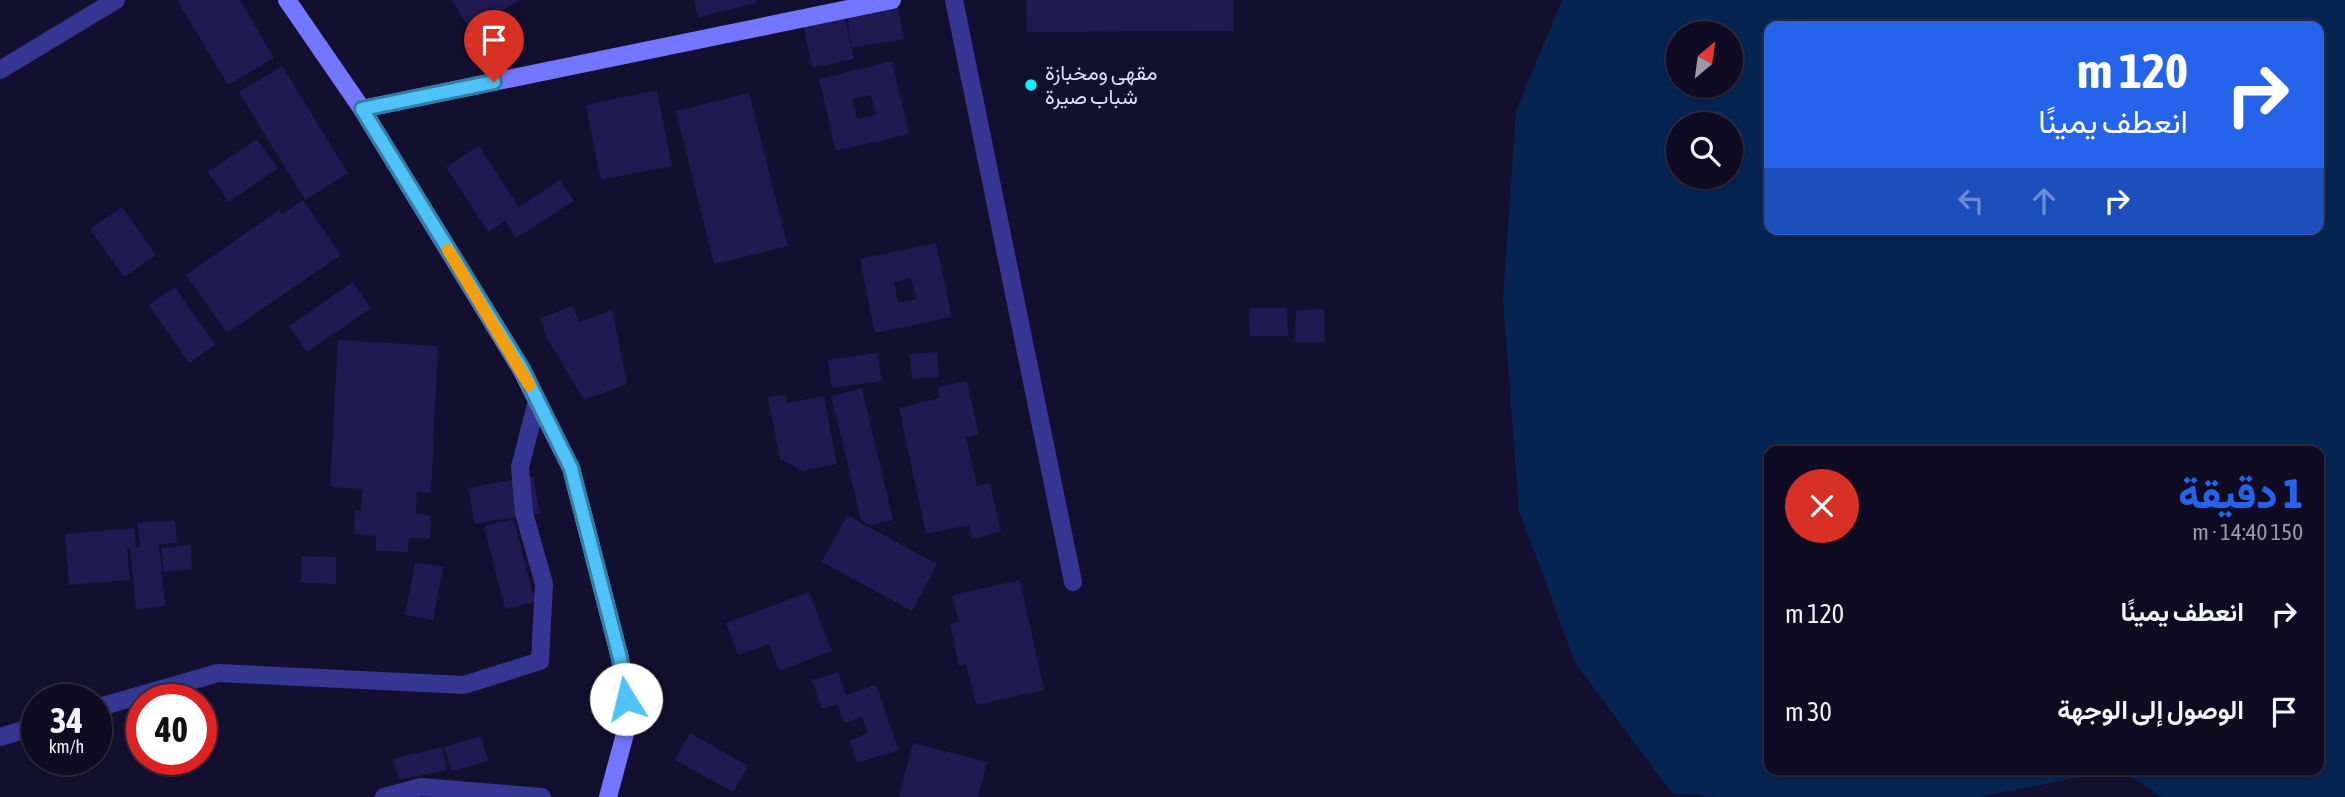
<!DOCTYPE html>
<html lang="ar">
<head>
<meta charset="utf-8">
<style>
	body { margin:0; font-family:"Asap Condensed",Vazirmatn,sans-serif; background:#1c192f; color:#f1f3f6; direction:rtl; height:100vh; display:flex; flex-direction:column; font-size:26px; white-space:nowrap }
	* { box-sizing:border-box; margin:0 }
	p { font-size:23px; color:#9b9ba5 }
	.icon { flex:none; width:38px; height:38px; fill:none; stroke:currentColor; stroke-width:2; stroke-linecap:round; stroke-linejoin:round }
	.map { position:relative; flex:1; overflow:hidden; direction:ltr }
	.panel { position:absolute; left:1764px; top:446px; width:560px; height:329px; display:flex; flex-direction:column; background:#0e0b22; border-radius:14px; box-shadow:0 2px 5px #0004,0 0 0 2px #2e2b40; direction:rtl }
	.panel>* { flex:none }
	.guide { position:absolute; left:1764px; top:21px; width:560px; height:214px; border-radius:14px; box-shadow:0 2px 5px #0004,0 0 0 2px #2e2b40; direction:rtl; background:#2563eb; color:#fff; overflow:hidden }
	.needle { width:46px; rotate:29deg }
	.buttons { position:absolute; left:1666px; top:21px; display:grid; gap:14px }
	.buttons a { display:grid; place-items:center; width:77px; height:77px; border-radius:50%; background:#0e0b22; box-shadow:0 2px 5px #0004,0 0 0 2px #2e2b40; font-size:35px }
	.speed { position:absolute; left:21px; top:684px; display:flex; gap:14px; font-size:35px; font-weight:700; text-align:center }
	.speed>* { display:grid; place-content:center; width:91px; height:91px; border-radius:50%; background:#0e0b22; box-shadow:0 2px 5px #0004,0 0 0 2px #2e2b40; line-height:1 }
	.speed small { font-size:18px; font-weight:400 }
	.speed .limit { border:10px solid #d22; background:#fff; color:#111 }
	.pin { position:absolute; display:grid; place-items:center; width:60px; height:60px; color:#fff; margin:-72px -30px; border-radius:50% 50% 50% 0; rotate:-45deg; box-shadow:0 0 7px #0007 }
	.pin .icon { rotate:45deg }
	.me { position:absolute; width:77px; margin:-38px; rotate:351deg; stroke-linejoin:round; filter:drop-shadow(0 0 5px #0008) }
	.turn { display:flex; align-items:center; gap:24px; height:147px; padding:0 21px; font-size:32px }
	.turn .icon { width:91px; height:91px; stroke-width:2.5 }
	.turn b { display:block; font-size:49px; line-height:60px }
	.lanes { display:flex; align-items:center; height:66px; padding:0 21px; background:#0003; justify-content:center; gap:35px; direction:ltr }
	.lanes .off { opacity:.35 }
	.round { display:grid; place-items:center; flex:none; width:74px; height:74px; border-radius:37px; background:#1c192f }
	.headline { display:flex; align-items:center; justify-content:space-between; height:119px; padding:0 21px }
	h1 { font-size:42px; font-weight:800; line-height:52px; color:#2563eb }
	ul { padding:0; list-style:none }
	li { display:flex; align-items:center; gap:21px; height:98px; padding:0 21px }
	li div { flex:1 }
	li b { display:block; font-size:26px }
	li em { font-style:normal }
	.map>svg:first-child { display:block }
	.water { fill:#052451; fill-rule:evenodd }
	.building { fill:#211951; fill-rule:evenodd }
	.lines { fill:none; stroke-linecap:round; stroke-linejoin:round }
	.street { stroke:#353692; stroke-width:18 }
	.secondary { stroke:#7376ff; stroke-width:18 }
	.route-casing { stroke:#337fa1; stroke-width:18 }
	.route { stroke:#4fc3f7; stroke-width:12 }
	.slow { stroke:#f59e0b; stroke-width:12 }
	.poi-dot { fill:#08f2ff; stroke:#130f2e; stroke-width:2.5 }
	.labels { text-anchor:middle; stroke-width:7; stroke-linejoin:round; paint-order:stroke }
	.poi-label { font-size:21px; fill:#dedcff; stroke:#130f2e; text-anchor:start }
</style>
</head>
<body>
<div class="map">
<svg width="2345" height="797" viewBox="0 0 2345 797">
	<rect width="100%" height="100%" fill="#130f2e"/>
	<path class="water" d="M1562,0H2345V797H2162L2121,770H2319V452H1769V770H2117L1979,797H1719L1672,793L1575,663L1519,510L1503,299L1516,111ZM1769,26H2319V229H1769ZM1678,33H1731V86H1678ZM1678,124H1731V177H1678Z"/>
	<g class="building">
		<path d="M177,0H240L274,58L228,85Z"/>
		<path d="M452,0H520L470,30Z"/>
		<path d="M694,0H756L757,3L698,17Z"/>
		<path d="M1026,0H1233V31L1027,32Z"/>
		<path d="M897,2L904,39L852,48L846,11Z"/>
		<path d="M845,18L854,59L812,68L804,27Z"/>
		<path d="M892,61L909,134L836,151L819,79ZM871,95L876,115L857,119L852,99Z"/>
		<path d="M282,66L348,173L305,200L239,92Z"/>
		<path d="M657,90L672,166L601,180L586,105Z"/>
		<path d="M749,93L788,246L714,264L676,111Z"/>
		<path d="M257,139L278,168L229,202L208,172Z"/>
		<path d="M479,146L519,207L560,180L574,201L516,238L505,221L488,232L446,167Z"/>
		<path d="M303,200L341,255L227,333L186,275L279,210L282,214Z"/>
		<path d="M122,207L156,255L124,277L90,229Z"/>
		<path d="M936,243L952,317L875,333L860,259ZM911,278L916,299L898,303L894,282Z"/>
		<path d="M353,282L371,308L307,352L289,326Z"/>
		<path d="M175,287L215,345L189,363L149,305Z"/>
		<path d="M572,306L579,322L612,310L627,384L584,400L547,338L540,318Z"/>
		<path d="M1249,308H1287L1288,336H1250Z"/>
		<path d="M1324,309L1325,342H1295L1296,310Z"/>
		<path d="M338,340L438,346L431,493L417,492L416,514L431,515L430,539L409,538L408,552L376,551V536L354,534L355,511H361L363,489L330,487Z"/>
		<path d="M937,352L939,377L912,379L910,354Z"/>
		<path d="M877,353L882,381L832,388L828,360Z"/>
		<path d="M967,381L979,434L966,437L977,486L990,483L1001,532L972,539L969,525L926,534L899,408L940,398L938,387Z"/>
		<path d="M862,388L893,520L870,525L861,520L831,396Z"/>
		<path d="M785,394L787,403L824,396L837,464L803,471L780,459L768,397Z"/>
		<path d="M533,476L540,513L475,524L468,488Z"/>
		<path d="M847,515L937,564L912,611L822,562Z"/>
		<path d="M514,519L535,602L505,609L484,526Z"/>
		<path d="M175,520L177,543L159,544L165,606L136,609L130,548L140,547L138,523Z"/>
		<path d="M134,528L136,547L127,548L130,580L69,585L65,534Z"/>
		<path d="M190,545L192,569L164,572L161,548Z"/>
		<path d="M301,556L336,557V584L301,583Z"/>
		<path d="M415,562L443,567L433,620L405,615Z"/>
		<path d="M1020,580L1044,690L976,705L966,665L959,666L950,624L959,622L952,595Z"/>
		<path d="M809,592L832,651L779,671L769,644L738,655L726,623Z"/>
		<path d="M838,672L846,695L876,685L899,750L857,763L850,740L868,733L862,717L844,723L837,704L822,709L812,680Z"/>
		<path d="M690,733L748,766L733,792L675,760Z"/>
		<path d="M481,736L488,761L452,771L444,747Z"/>
		<path d="M913,743L987,762L978,797H899Z"/>
		<path d="M442,747L447,770L399,780L393,759Z"/>
	</g>
	<g class="lines">
		<g class="street">
			<path d="M954,0L1073,582"/>
			<path d="M0,70L116,0"/>
			<path d="M96,708L218,673L464,685L540,661L544,584L524,513L520,467L537,401"/>
			<path d="M0,737L37,726"/>
			<path d="M384,797L421,787L542,797"/>
		</g>
		<g class="secondary">
			<path d="M287,0L362,109L521,369L571,468L620,658L629,719L608,797"/>
			<path d="M362,109L892,0"/>
		</g>
	</g>
	<g class="lines">
		<g class="route-casing">
			<path id="route" d="M494,82L362,109L522,369L571,468L620,658L626,699"/>
		</g>
		<use href="#route" class="route"/>
		<path class="slow" d="M448,250L529,385"/>
	</g>
	<circle class="poi-dot" cx="1031" cy="85" r="7"/>
	<g class="labels">
		<g class="poi-label">
			<text x="1045" y="80">مقهى ومخبازة<tspan x="1045" dy="24">شباب صيرة</tspan></text>
		</g>
	</g>
</svg>
<div class="buttons">
<a><svg class="needle" viewBox="-14 -14 28 28"><path d="M0-13l5 13h-10z" fill="#e53935"/><path d="M0 13l5-13h-10z" fill="#9b9ba5"/></svg></a>
<a><svg class="icon" aria-label="search" viewBox="0 0 24 24"><circle cx="10" cy="10" r="6"/><path d="M15 15l6 6"/></svg></a>
</div>
<div class="speed"><div>34<small>km/h</small></div><div class="limit">40</div></div>
<div class="pin" style="left:494px;top:82px;background:#d93025"><svg class="icon" aria-label="arrive" viewBox="0 0 24 24"><path d="M6 21V4h12l-3 4 3 4H6"/></svg></div>
<svg class="me" style="left:626px;top:699px" viewBox="-20 -20 40 40"><circle r="19" fill="#fff"/><path d="M0-13L10 11 0 6-10 11z" fill="#4fc3f7"/></svg>
<div class="guide">
<div class="turn"><svg class="icon" aria-label="right" viewBox="0 0 24 24"><path d="M7 20v-9h11M14 6l5 5-5 5"/></svg><div><b>120 m</b>انعطف يمينًا</div></div>
<div class="lanes"><svg class="icon off" aria-label="left" viewBox="0 0 24 24"><path d="M17 20v-9H6M10 6l-5 5 5 5"/></svg><svg class="icon off" aria-label="ahead" viewBox="0 0 24 24"><path d="M12 20V5M6 11l6-6 6 6"/></svg><svg class="icon" aria-label="right" viewBox="0 0 24 24"><path d="M7 20v-9h11M14 6l5 5-5 5"/></svg></div>
</div>
<section class="panel">
<div class="headline"><div><h1>1 دقيقة</h1><p>150 m · 14:40</p></div><a class="round" style="background:#d93025;color:#fff"><svg class="icon" aria-label="close" viewBox="0 0 24 24"><path d="M6 6l12 12M18 6L6 18"/></svg></a></div>
<ul>
<li><svg class="icon" aria-label="right" viewBox="0 0 24 24"><path d="M7 20v-9h11M14 6l5 5-5 5"/></svg><div><b>انعطف يمينًا</b></div><em>120 m</em></li>
<li><svg class="icon" aria-label="arrive" viewBox="0 0 24 24"><path d="M6 21V4h12l-3 4 3 4H6"/></svg><div><b>الوصول إلى الوجهة</b></div><em>30 m</em></li>
</ul>
</section>
</div>
</body>
</html>
